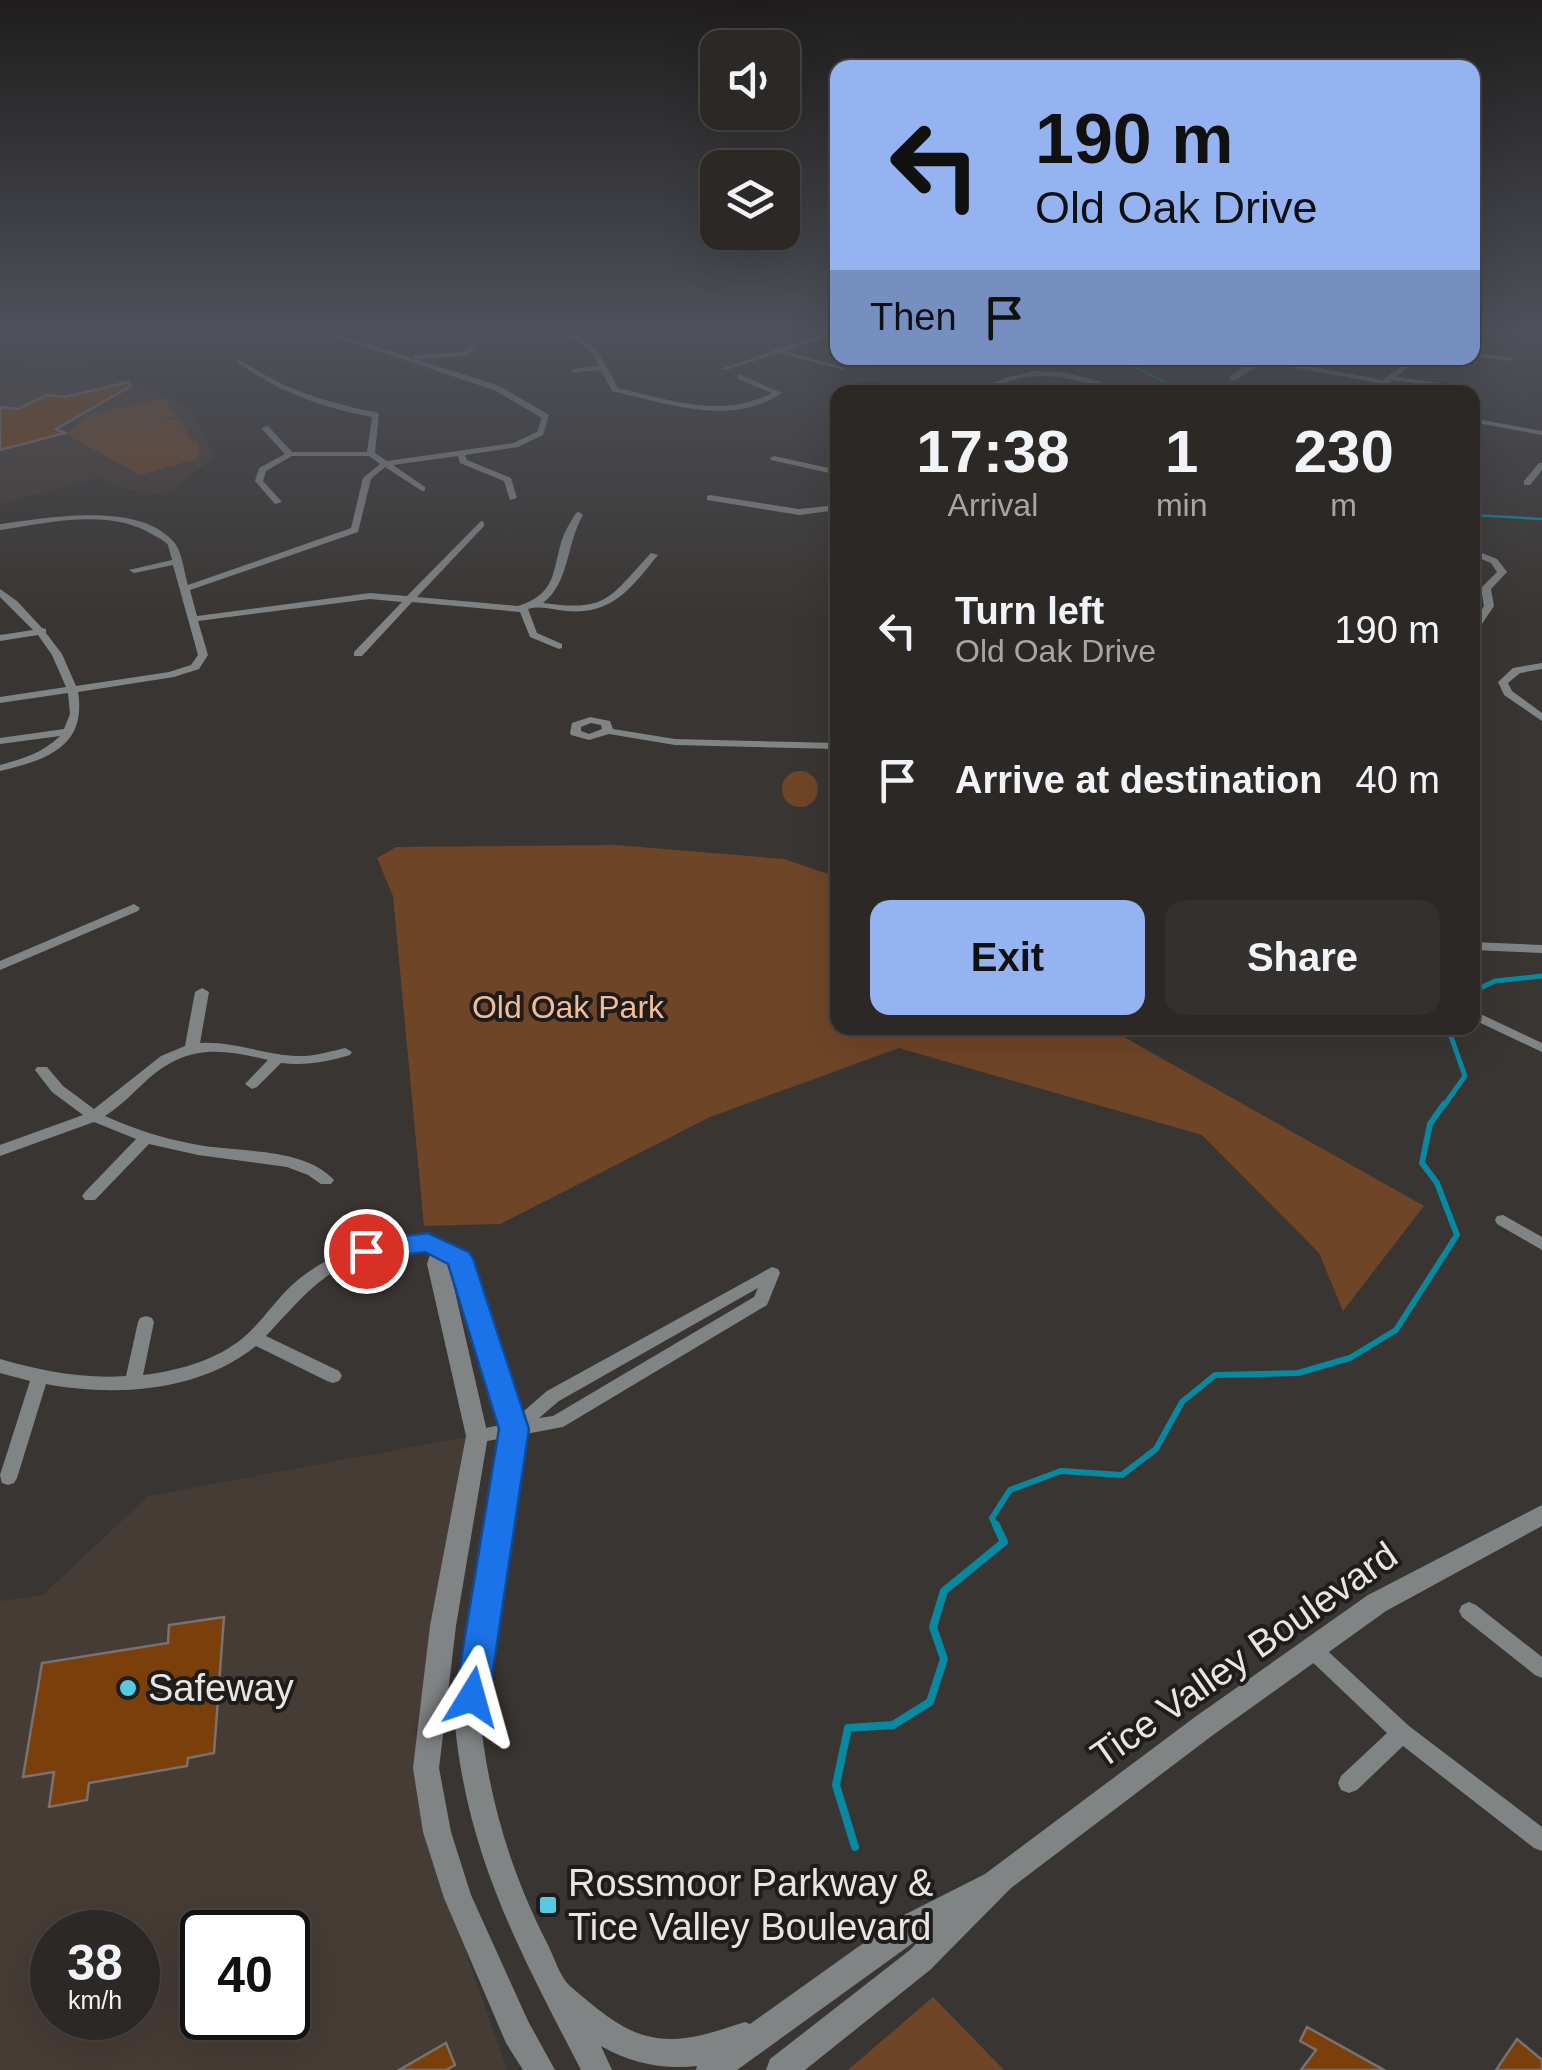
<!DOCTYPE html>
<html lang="en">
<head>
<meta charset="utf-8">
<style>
	body { margin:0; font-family:Arial,sans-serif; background:#33302e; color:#f1f3f6; height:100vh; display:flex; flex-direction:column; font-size:38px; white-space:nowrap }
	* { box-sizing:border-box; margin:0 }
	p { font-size:32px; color:#a6a6a7 }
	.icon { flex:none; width:55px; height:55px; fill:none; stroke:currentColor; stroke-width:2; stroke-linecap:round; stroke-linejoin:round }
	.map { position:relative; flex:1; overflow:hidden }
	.panel { position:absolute; left:830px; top:385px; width:650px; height:650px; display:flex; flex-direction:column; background:#2b2826; border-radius:20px; box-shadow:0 10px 40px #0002,0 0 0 2px #474443 }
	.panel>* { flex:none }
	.banner { position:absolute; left:830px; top:60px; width:650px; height:305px; border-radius:20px; box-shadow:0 10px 40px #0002,0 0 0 2px #474443; background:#95b2f1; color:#111; overflow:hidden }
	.tools { position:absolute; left:700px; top:30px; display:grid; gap:20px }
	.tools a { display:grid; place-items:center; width:100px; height:100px; border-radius:20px; background:#2b2826; box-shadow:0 10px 40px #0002,0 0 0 2px #474443; font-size:50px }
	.speed { position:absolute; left:30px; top:1910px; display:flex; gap:20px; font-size:50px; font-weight:700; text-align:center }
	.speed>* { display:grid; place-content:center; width:130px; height:130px; border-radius:50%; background:#2b2826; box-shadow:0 10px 40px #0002,0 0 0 2px #474443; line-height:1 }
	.speed small { font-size:25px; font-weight:400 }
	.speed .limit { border:5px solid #111; border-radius:15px; background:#fff; color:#111 }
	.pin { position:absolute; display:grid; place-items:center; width:85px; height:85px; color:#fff; margin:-42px; border:5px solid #fff; border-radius:50%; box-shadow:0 2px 10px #0007 }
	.me { position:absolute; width:110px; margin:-55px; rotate:8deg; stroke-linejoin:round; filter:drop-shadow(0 0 8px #0008) }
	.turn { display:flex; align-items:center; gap:35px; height:210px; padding:0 40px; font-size:45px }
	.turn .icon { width:130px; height:130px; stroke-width:2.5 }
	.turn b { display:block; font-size:70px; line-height:85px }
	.then { display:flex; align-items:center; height:95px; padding:0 40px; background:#0003; gap:20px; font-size:38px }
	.eta { display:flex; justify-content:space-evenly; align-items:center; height:170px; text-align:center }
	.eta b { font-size:60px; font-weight:700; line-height:70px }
	.cta { display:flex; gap:20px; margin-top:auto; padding:20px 40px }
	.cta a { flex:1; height:115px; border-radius:20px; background:#95b2f1; color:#111; font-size:40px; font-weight:700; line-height:115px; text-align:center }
	.cta a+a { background:#33302e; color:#f1f3f6 }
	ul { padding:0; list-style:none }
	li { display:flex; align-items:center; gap:30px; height:150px; padding:0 40px }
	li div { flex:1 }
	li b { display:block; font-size:38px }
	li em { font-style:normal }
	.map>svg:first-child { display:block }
	.built { fill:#463c36; fill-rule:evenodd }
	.green { fill:#6f4527 }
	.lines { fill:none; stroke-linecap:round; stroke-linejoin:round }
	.stream-far3 { stroke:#078aa1; stroke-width:2.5 }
	.stream-far2 { stroke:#078aa1; stroke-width:5 }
	.stream-far1 { stroke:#078aa1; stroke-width:6 }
	.stream { stroke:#078aa1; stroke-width:8 }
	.building { fill:#7b3f0c; stroke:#787370; stroke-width:2.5 }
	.minor { fill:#818485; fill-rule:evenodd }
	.tertiary { fill:#818485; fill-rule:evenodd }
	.route { fill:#1a73e8; stroke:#114b97; stroke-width:2.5 }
	.poi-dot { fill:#58c9e3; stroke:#1f1d1c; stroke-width:4 }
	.labels { text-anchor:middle; stroke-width:8; stroke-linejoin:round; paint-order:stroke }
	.park-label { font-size:32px; fill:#f3bc99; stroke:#1f1d1c }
	.near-street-label { font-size:38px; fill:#e8e5e3; stroke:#1f1d1c }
	.near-poi-label { font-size:38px; fill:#e8e5e3; stroke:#1f1d1c; text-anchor:start }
</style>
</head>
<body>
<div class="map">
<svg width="1542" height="2070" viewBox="0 0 1542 2070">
	<rect width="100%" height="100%" fill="#393532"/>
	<g class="built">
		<path d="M51,350L190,407L215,457L163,495L125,489L97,478L0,504V381Z"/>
		<path d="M488,1433L419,1763L467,1955L507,2070H0V1601L43,1595L148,1496ZM52,1932H138V2018H52ZM202,1932H288V2018H202Z"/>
	</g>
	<g class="green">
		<path d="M163,398L177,415L160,420L180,419L191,440L198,442L199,458L140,475L67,435L88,415Z"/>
		<circle cx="800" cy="789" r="18"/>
		<path d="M616,845L784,859L837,877L838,1028H1108L1424,1206L1343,1311L1319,1253L1202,1135L899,1048L710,1117L500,1224L424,1226L393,896L377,858L396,847Z"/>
		<path d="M933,1997L1004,2070H848Z"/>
	</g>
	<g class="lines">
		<g class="stream-far3">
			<path d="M1117,358L1165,382L1167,392"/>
			<path d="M1472,515L1542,519"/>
		</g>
		<g class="stream-far2">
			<path d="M1472,992L1495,981L1542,976"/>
			<path d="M1443,1107L1465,1076L1448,1028"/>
		</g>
		<path class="stream-far1" d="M997,1528L992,1518L1010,1490L1061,1471L1122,1475L1156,1449L1182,1402L1215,1375L1298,1373L1350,1358L1396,1330L1457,1235L1437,1183L1422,1163L1430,1124L1444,1104"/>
		<path class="stream" d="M855,1847L836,1785L848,1728L893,1725L930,1702L944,1659L933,1627L944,1591L1004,1542L996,1525"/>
	</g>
	<g class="building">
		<path d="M129,382L131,386L56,429L65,433L0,450V407L18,409L47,395L65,397Z"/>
		<path d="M224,1617L214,1753L188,1758L187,1766L89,1783L87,1800L49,1807L54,1772L23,1777L42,1663L168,1643L169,1625Z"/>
		<path d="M1307,2027L1384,2070H1301L1316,2050L1300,2041Z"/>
		<path d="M1517,2039L1542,2060V2070H1496Z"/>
		<path d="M446,2043L455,2065L446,2070H399Z"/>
	</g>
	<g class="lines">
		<g class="minor">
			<path d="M323,333H334L500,386L549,415L543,435L518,447L465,455L467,460L511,478L517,498L510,500L504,481L460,463L458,456L393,465L425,487V491H422L385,467L371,479L358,532L190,590L197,616L370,593L407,596L481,521L484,522V526L417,597L518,606C555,594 552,575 561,543C564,532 570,523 576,513L579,512L583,515C566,544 570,582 543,603C608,612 609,598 651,553L658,555C632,587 613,615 567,611C554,610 541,605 528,609L537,633L562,644V648L559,649L530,637L520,612L412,602L362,656H354V652L402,602L370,599L198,621L208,655L199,669L174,677L78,692C87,747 46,760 0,771V765C22,759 43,753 60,736L0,744V738L64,729L70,714L68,693L0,703V697L66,687L52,655L38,635L0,641V635L33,630L0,597V589L17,601L42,628L46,629V633L62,654L76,686L169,672L191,665L198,655L173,565L134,573L129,570L172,560C172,559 168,546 168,545C165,541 159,538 155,536C111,507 48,523 0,530V524C47,518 137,501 173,541C182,550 184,572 188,585L351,528L363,478L380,464L369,456H292L266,471L263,481L282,502L275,504L255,481L259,468L285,454L261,428L268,426L292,452H367L372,417C323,408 279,392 238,363V361H242C285,390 329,403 379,413L375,453L387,461L513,443L537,432L542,418L494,390Z"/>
			<path d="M564,333C594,335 605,364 618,388C670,400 721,419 772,393L738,379V375H741L782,393C730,427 668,404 612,391L601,370L570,373L573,369L599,366L591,351Z"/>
			<path d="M825,333H835L786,351L844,368V370L779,353L726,370L720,369Z"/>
			<path d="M470,341L477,349L466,356L415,359L412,357L415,355L464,352L470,348L467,343Z"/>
			<path d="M1472,352L1510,357L1513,359L1510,361L1472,356Z"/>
			<path d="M1251,358H1264L1383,380L1413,358H1420L1396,377L1469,387L1465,389L1392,380L1375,392H1368L1379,383L1263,362L1236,380H1230V376L1255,360Z"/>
			<path d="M1034,371L1061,372L1099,381L1106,392H1099L1093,385C1065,376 1039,372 1010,381C997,385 984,393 970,392L1005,378Z"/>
			<path d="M1472,418L1542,431V435L1472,422Z"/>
			<path d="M774,456L838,470V475L771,460L770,458Z"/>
			<path d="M1539,463H1542V470L1530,485H1524V481Z"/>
			<path d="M710,495L799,509L838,505V510L799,515L707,500V496Z"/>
			<path d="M1472,549L1497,559L1507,572L1491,589L1494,606L1475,634L1472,635V624L1484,606L1481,588L1497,572L1491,563L1472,555Z"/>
			<path d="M1542,663V669L1520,673L1508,683L1512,691L1542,713V721L1504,695L1498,682L1513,668Z"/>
			<path d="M590,717L610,721L613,729L675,739L838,743V749L675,745L609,734L589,740L571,735L570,733L572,723ZM591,723L601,725L602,729L589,734L581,731V727Z"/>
			<path d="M134,904L140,908L138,911L0,970V961Z"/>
			<path d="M1472,942L1542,945V953L1472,950Z"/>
			<path d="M202,988L209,992L200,1043C236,1041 269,1057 305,1056C319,1055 332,1051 345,1048L352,1052L350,1055C326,1062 306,1066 281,1063L257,1087L252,1089L245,1084L268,1060C220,1048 187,1045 148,1079C134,1092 121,1106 105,1116C134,1129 162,1138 193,1144C236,1153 303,1146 334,1180L331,1184H321L308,1175L287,1167L198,1155L149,1144L95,1200H85L82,1196L85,1192L136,1139L94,1122L0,1156V1145L83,1115L52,1092L35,1070L37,1067H47L63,1086L94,1109L161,1056L185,1046L195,992Z"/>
			<path d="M1472,1010L1542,1043V1052L1472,1019Z"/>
			<path d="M1503,1215L1542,1237V1250L1497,1224L1495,1220L1497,1216Z"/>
			<path d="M404,1237C419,1237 432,1239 447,1243L449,1247L447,1251C432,1253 416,1247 400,1249C335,1255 307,1292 266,1336L339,1371L342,1376L339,1381L333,1383L327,1381L256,1346C199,1392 115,1397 46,1384L17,1478L14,1483L8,1485L2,1483L0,1475L30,1381L0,1373V1359C41,1371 83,1379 126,1376L138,1322L140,1318L146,1316L152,1318L154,1322L143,1375C176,1371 210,1362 238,1342C259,1326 273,1303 291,1286C322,1257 363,1242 404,1237Z"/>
			<path d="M772,1267L778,1269L780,1273L767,1305L563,1427L477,1443L471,1441L468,1436L471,1431L510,1423L547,1391ZM758,1288L754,1297L553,1416L539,1418L559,1401Z"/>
			<path d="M1469,1602L1476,1605L1542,1657V1678L1535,1675L1462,1617L1459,1611L1462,1605Z"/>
			<path d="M1313,1641L1320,1644L1409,1726L1542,1827V1851L1534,1848L1403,1746L1357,1790L1349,1793L1341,1790L1338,1783L1341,1776L1387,1733L1306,1656L1303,1650L1306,1644Z"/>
		</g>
		<path class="tertiary" d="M441,1240L466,1253L469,1258L525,1429L481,1725C490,1803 512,1875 548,1945C554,1957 560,1977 570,1986C590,2003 620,2030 647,2036C680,2045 714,2032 745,2022L750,2024L900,1917L985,1874L1195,1717L1368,1595L1542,1505V1526L1386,1611L1213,1735L1011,1888L930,1970L805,2070H766L770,2059L910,1950L924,1935L737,2070H696L697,2066C662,2070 631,2063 601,2046L612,2070H581C521,1954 468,1858 455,1725L503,1429L448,1261L488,1436L456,1626L439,1768L451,1832L471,1895L528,2021L555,2070H523L506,2043L444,1898L423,1832L413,1768L430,1626L466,1436L427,1264L434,1242Z"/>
	</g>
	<linearGradient id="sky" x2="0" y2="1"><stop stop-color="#1f1d1c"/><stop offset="0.53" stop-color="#4e515a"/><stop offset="1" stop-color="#4e515a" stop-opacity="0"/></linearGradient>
	<rect width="1542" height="623" fill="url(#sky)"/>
	<path class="route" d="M428,1233L469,1252L473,1258L529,1429L489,1697L484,1708L472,1712L460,1708L455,1697L499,1429L448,1264L425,1252L366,1260L353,1251L366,1241Z"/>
	<g class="poi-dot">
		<circle cx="128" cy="1688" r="10"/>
		<rect x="538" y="1895" width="20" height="20" rx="5"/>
	</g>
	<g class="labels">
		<g class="park-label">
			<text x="568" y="1018">Old Oak Park</text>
		</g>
		<g class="near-street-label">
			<text transform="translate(1244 1655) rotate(-35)" y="13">Tice Valley Boulevard</text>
		</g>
		<g class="near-poi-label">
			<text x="148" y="1701">Safeway</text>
			<text x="568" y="1896">Rossmoor Parkway &amp;<tspan x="568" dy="44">Tice Valley Boulevard</tspan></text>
		</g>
	</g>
</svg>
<div class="tools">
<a><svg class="icon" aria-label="sound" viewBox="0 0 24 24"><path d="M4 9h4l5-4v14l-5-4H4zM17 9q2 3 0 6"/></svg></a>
<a><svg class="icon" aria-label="layers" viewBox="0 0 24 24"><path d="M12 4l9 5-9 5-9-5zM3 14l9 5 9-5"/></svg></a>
</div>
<div class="speed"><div>38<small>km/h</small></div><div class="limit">40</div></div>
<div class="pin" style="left:366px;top:1251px;background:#d93025"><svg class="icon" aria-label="arrive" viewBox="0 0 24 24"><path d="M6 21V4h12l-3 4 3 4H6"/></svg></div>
<svg class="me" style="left:472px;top:1697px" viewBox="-20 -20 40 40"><path d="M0-17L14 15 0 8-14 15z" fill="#1a73e8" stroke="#fff" stroke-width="4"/></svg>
<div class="banner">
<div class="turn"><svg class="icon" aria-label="left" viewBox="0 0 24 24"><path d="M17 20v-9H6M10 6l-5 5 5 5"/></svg><div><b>190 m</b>Old Oak Drive</div></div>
<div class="then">Then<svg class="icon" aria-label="arrive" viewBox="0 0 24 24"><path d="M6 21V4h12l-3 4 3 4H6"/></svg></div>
</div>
<section class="panel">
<div class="eta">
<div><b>17:38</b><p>Arrival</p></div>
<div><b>1</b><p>min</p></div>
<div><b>230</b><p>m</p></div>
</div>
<ul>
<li><svg class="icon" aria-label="left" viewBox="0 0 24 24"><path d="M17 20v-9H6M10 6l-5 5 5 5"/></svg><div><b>Turn left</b><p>Old Oak Drive</p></div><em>190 m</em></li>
<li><svg class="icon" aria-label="arrive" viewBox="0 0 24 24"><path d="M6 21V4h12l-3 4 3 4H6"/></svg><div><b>Arrive at destination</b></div><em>40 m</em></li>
</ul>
<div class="cta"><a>Exit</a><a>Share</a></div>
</section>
</div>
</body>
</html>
